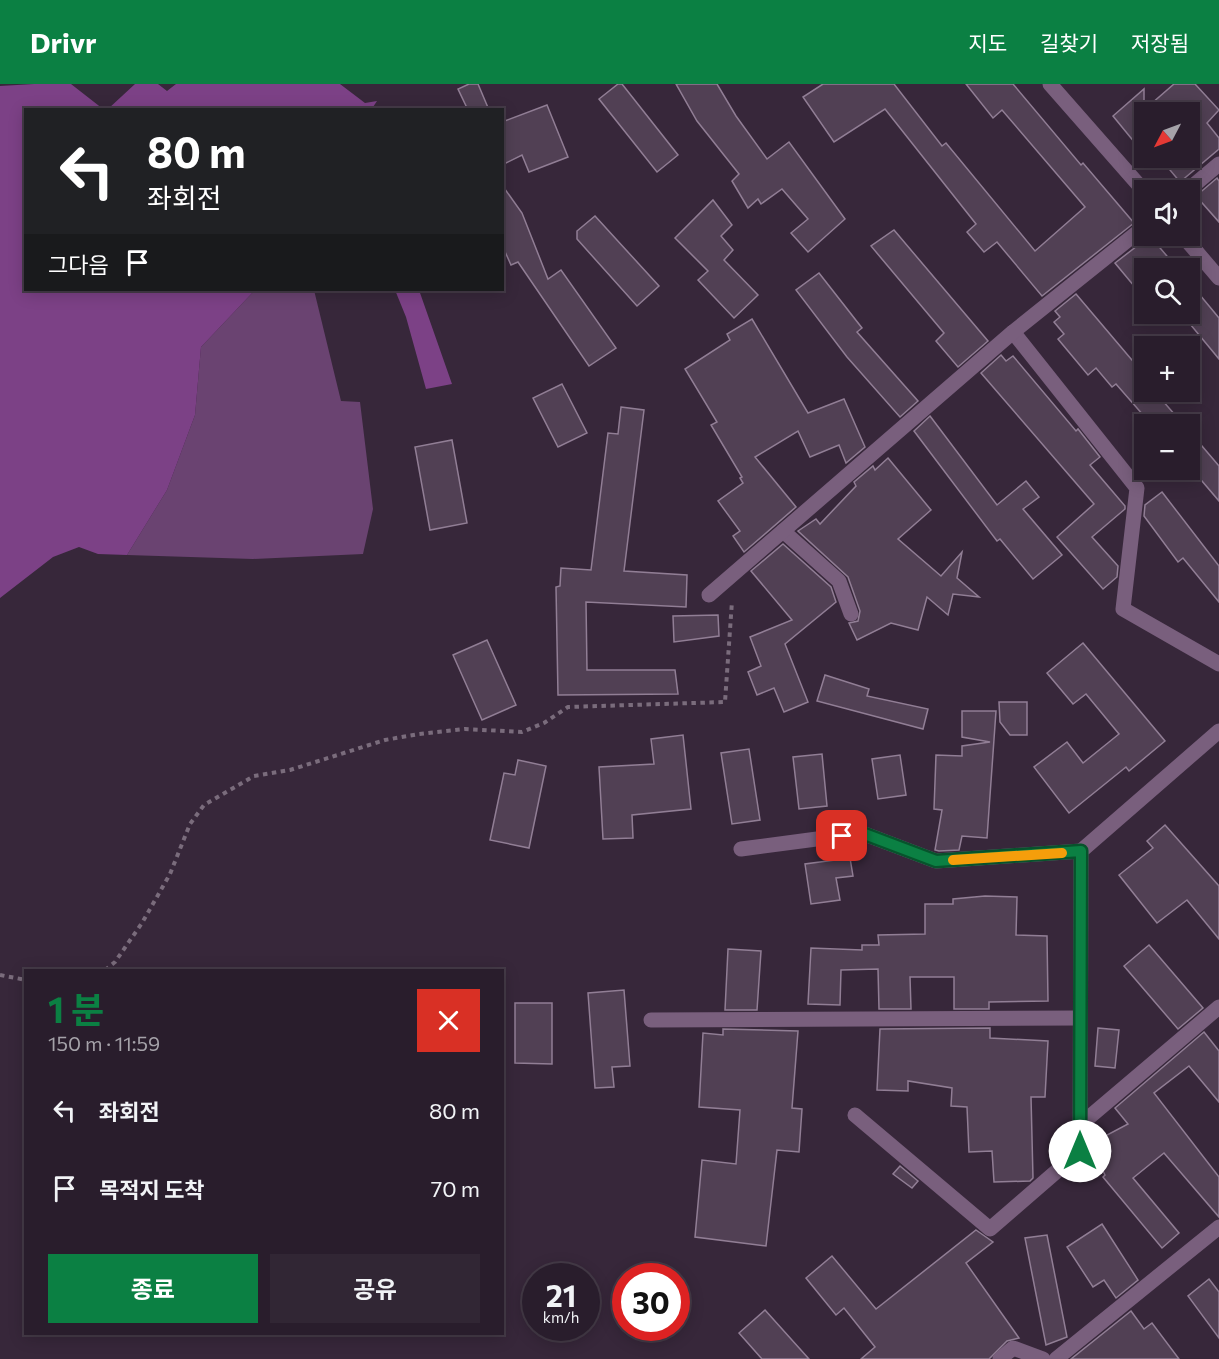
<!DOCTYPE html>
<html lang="ko">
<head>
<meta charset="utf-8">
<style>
	body { margin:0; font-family:Commissioner,"Noto Sans KR",sans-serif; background:#312634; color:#f1f3f6; height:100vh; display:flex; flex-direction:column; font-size:22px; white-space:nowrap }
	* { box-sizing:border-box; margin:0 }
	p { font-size:20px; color:#a5a2a9 }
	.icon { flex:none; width:33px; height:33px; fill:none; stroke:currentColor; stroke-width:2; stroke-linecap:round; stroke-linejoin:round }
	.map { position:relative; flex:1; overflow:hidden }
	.drawer { position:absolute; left:24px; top:885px; width:480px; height:366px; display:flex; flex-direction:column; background:#291d2c; border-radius:0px; box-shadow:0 3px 15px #0003,0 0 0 2px #453b48 }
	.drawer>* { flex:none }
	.top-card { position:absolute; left:24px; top:24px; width:480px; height:183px; border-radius:0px; box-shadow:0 3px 15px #0003,0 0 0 2px #453b48; background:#202124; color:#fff; overflow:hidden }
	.needle { width:39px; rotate:229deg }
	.controls { position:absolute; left:1134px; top:18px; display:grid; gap:12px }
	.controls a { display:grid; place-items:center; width:66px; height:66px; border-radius:0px; background:#291d2c; box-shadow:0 3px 15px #0003,0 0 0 2px #453b48; font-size:30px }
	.speed { position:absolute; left:522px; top:1179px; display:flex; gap:12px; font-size:30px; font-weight:700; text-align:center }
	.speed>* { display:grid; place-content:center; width:78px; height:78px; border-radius:50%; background:#291d2c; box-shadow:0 3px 15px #0003,0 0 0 2px #453b48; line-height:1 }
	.speed small { font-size:15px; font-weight:400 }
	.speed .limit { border:9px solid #d22; background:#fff; color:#111 }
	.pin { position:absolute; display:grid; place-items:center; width:51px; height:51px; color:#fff; margin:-26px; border-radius:12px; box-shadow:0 3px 9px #0006 }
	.me { position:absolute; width:66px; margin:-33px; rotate:0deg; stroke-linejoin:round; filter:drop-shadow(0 0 4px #0008) }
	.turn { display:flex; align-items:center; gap:21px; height:126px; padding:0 24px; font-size:27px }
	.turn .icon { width:78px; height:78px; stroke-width:2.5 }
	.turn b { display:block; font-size:42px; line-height:51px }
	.then { display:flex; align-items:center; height:57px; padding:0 24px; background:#0003; gap:12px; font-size:22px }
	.round { display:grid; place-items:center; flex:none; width:63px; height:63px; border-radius:0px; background:#312634 }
	.overview { display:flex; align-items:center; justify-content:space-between; height:102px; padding:0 24px }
	h1 { font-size:36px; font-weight:700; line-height:45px; color:#0b8043 }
	.button { display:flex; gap:12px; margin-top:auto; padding:12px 24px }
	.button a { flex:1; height:69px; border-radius:0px; background:#0b8043; color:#fff; font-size:24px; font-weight:700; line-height:69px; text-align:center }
	.button a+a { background:#312634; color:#f1f3f6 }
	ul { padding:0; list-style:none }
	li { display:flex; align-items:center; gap:18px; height:78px; padding:0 24px }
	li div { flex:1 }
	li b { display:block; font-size:22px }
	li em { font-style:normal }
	header { display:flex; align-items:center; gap:36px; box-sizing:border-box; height:84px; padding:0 30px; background:#0b8043; color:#fff }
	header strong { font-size:28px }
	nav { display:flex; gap:33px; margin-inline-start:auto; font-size:21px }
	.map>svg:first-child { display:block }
	.green { fill:#6a4371 }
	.forest { fill:#7c4186 }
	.building { fill:#514054; stroke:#917e95; stroke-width:1.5 }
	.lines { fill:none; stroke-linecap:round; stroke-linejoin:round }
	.path { stroke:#7a6c7c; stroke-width:4; stroke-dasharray:4.5 4.5; stroke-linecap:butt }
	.minor { stroke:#795f7d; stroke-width:15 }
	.route-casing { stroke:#07532c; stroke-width:15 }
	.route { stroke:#0b8043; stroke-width:10 }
	.slow { stroke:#f59e0b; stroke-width:10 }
</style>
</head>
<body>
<header>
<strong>Drivr</strong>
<nav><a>지도</a><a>길찾기</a><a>저장됨</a></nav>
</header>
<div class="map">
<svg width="1219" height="1275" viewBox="0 0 1219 1275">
	<rect width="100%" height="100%" fill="#37273a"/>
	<path class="green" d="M255,206H314L341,317L360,318L373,425L363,470L253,475L127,471L167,406L195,331L201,263Z"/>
	<g class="forest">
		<path d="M34,0H71L103,25L26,26V206H255L201,263L195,331L167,406L127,471L98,470L79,463L53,473L0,514V2Z"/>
		<path d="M135,0H158L167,7L176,0H340L365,19L377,17L371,26L108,25Z"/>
		<path d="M395,206H419L452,300L426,305L406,233Z"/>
	</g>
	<g class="building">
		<path d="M469,0H478L489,26H468L458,5Z"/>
		<path d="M618,0H622L678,71L657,88L599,15Z"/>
		<path d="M676,0H717L736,32L767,75L789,58L845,135L808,168L791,149L808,135L782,105L761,120L758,115L748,124L732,97L739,90L697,37Z"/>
		<path d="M823,0H894L942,62L946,59L1035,167L1085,123L1002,26L993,34L966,0H1013L1081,81L1083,79L1134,139L1042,212L997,158L984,168L967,148L976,140L885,25L834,58L803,13Z"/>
		<path d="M1174,0H1195L1219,26L1207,39L1219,54V65L1180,98L1160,74H1190V28H1144V70L1113,32L1144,5V26Z"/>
		<path d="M547,21L568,73L529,88L522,71L502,81V38Z"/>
		<path d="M1217,94L1219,97V138L1196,112Z"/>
		<path d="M502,101L522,129L548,195L561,186L616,264L589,282L518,178L511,181L502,161Z"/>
		<path d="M713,116L732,141L721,152L733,166L724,176L758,211L734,234L698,196L708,187L675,154Z"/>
		<path d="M595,132L659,202L637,222L577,155V147Z"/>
		<path d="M894,146L988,257L958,283L936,257L944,249L871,162Z"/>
		<path d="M1150,152L1177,184H1144V214L1115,179Z"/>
		<path d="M819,189L862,244L857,248L918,317L900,333L847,273L796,206Z"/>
		<path d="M1190,199L1219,234V275L1190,240Z"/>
		<path d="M1076,210L1137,282L1135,284L1144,295V308H1155L1183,340H1151L1116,300L1112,303L1096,284L1088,291L1058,255L1064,250L1054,238L1060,233L1055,227Z"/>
		<path d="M752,235L808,329L844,315L865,363L846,379L839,361L810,373L798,347L755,373L796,423L744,468L733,452L740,447L718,417L743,399L740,394L742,393L711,341L717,338L685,285L730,256L727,250Z"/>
		<path d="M1001,271L1006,277L1013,272L1076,347L1078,345L1100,373L1090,381L1125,422V425L1092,453L1118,482L1117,493L1103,505L1057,453L1094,420L981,289Z"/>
		<path d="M562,300L587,349L558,363L533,314Z"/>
		<path d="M621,323L644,326L624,487L687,491L686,523L586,518L587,586H675L678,610L558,611L556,503L560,502L561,484L591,486L608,349L618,350Z"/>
		<path d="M930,332L997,421L1026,397L1039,413L1023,425L1062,471L1033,495L1000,455L997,457L914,347Z"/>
		<path d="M1190,348L1219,382V417L1190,383Z"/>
		<path d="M452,356L467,439L430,446L415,363Z"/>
		<path d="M888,374L931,426L898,455L941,492L962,468L957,494L979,513L953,510L948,531L927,513L918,546L891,539L857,556L849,539L858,537L860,527L848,493L798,447L816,435L820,440L856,402L854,398L873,382L875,386Z"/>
		<path d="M1162,408L1219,482V518L1183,474L1178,478L1144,432L1145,421Z"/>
		<path d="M783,460L831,503L836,518L785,560L808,618L784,628L774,604L757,611L748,588L761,582L750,553L792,536L751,487Z"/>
		<path d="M718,531L719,552L674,558L673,532Z"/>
		<path d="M487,556L516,621L482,636L453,571Z"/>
		<path d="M1083,559L1165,657L1129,687L1126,683L1069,729L1034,683L1067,658L1083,679L1119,650L1086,610L1073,620L1047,589Z"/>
		<path d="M825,591L869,605L867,612L928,625L923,645L817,617Z"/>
		<path d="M999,618H1027V651H1010L1000,638Z"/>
		<path d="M962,627H996L987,754L962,752L959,766L939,767L935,766L942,726L934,725L936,671L962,672V662L990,658L962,653Z"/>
		<path d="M683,651L691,725L632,731L633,754L603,755L599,683L654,680L651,655Z"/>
		<path d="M749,665L760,736L732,740L721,669Z"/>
		<path d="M822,670L827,722L799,725L793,673Z"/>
		<path d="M900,671L906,711L878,715L872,675Z"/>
		<path d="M518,676L546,682L529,764L490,756L504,689L515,691Z"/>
		<path d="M1165,741L1219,802V855L1187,816L1157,839L1119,791L1153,764L1147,757Z"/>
		<path d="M850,774L853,792L836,794L840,816L811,820L805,780Z"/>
		<path d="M985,812L1017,813L1016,851L1047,852L1048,917L989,918V925H954V893H910L911,925H879L878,885L841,886L840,921L808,920L811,864L862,866V861H879L878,851L925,850V820H953V815Z"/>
		<path d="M1149,861L1203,924L1178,945L1124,882Z"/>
		<path d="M728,865L761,867L757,926H725Z"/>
		<path d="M624,906L630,982L612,983L614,1003L595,1004L588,909Z"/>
		<path d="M515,919H552V980L515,979Z"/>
		<path d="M990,944V954L1048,957L1045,1013H1031L1033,1094L1030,1097L994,1098L992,1067L969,1068L967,1023L951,1022L952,1004L908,997V1007L877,1006L880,945Z"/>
		<path d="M1098,944L1119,946L1115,984L1095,982Z"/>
		<path d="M723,945L798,947L792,1024L802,1025L799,1068L777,1066L766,1162L695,1153L702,1076L736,1080L740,1026L699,1023L703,949L723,951Z"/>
		<path d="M1204,948L1219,967V1018L1189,982L1154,1009L1219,1093V1133L1164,1069L1133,1094L1179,1149L1162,1164L1103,1093L1105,1091L1090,1060L1128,1040L1115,1024Z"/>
		<path d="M900,1082L918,1097L912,1104L893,1090Z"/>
		<path d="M1102,1140L1138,1196L1116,1214L1104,1196L1093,1203L1067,1163Z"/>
		<path d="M976,1146L993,1158L966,1179L1019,1254L1007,1257L989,1275H861L875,1263L844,1224L836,1231L806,1194L832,1172L876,1225Z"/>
		<path d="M1047,1151L1067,1253L1046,1261L1025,1154Z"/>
		<path d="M1209,1195L1219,1208V1254L1188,1212Z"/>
		<path d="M765,1226L809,1275H762L739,1249Z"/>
		<path d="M1131,1227L1144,1245L1152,1239L1179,1275H1071Z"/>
	</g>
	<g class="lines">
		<g class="path">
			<path d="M105,886L115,878L142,839L170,790L190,740L204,721L254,692L290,686L385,656L419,650L465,645L522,648L544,639L568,623L725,618L732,517"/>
			<path d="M0,891L26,896"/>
		</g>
		<g class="minor">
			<path d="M1050,0L1144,107"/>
			<path d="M1188,106L1219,80"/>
			<path d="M1183,152L1219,194"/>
			<path d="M1013,248L1137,404L1123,525L1219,580"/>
			<path d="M783,447L839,497L851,530"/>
			<path d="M709,511L1013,248L1144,143"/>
			<path d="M741,765L862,749L936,777L1081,767"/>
			<path d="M651,936L1080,934"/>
			<path d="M855,1031L990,1145L1080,1067L1081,767L1219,647"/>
			<path d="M1080,1041L1219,923"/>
			<path d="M1000,1275L1013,1264L1043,1275"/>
			<path d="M1056,1275L1219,1143"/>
		</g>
	</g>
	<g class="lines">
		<g class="route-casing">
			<path id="route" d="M842,752L862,749L936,777L1081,767L1080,1067"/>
		</g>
		<use href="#route" class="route"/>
		<path class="slow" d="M953,776L1062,769"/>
	</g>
</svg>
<div class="controls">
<a><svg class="needle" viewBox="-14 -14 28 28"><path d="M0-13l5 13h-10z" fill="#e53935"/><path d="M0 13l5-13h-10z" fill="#a5a2a9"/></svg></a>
<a><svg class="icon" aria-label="sound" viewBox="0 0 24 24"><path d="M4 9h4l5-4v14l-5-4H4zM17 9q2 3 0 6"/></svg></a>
<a><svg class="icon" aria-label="search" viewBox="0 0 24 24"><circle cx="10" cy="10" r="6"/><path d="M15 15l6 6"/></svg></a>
<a>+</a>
<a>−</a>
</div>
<div class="speed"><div>21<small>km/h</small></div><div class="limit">30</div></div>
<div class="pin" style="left:842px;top:752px;background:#d93025"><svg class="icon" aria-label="arrive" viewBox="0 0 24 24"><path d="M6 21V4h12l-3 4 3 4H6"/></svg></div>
<svg class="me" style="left:1080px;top:1067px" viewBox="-20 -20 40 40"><circle r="19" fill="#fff"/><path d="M0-13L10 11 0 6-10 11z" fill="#0b8043"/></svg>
<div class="top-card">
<div class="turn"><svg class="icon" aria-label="left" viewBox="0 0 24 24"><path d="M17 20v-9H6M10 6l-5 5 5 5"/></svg><div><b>80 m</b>좌회전</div></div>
<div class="then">그다음<svg class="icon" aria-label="arrive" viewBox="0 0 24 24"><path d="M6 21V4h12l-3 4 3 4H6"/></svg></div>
</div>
<section class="drawer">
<div class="overview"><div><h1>1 분</h1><p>150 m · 11:59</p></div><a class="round" style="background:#d93025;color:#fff"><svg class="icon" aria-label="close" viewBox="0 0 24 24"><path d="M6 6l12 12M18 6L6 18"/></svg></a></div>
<ul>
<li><svg class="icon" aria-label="left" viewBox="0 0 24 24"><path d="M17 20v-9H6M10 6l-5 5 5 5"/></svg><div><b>좌회전</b></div><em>80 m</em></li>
<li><svg class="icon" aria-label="arrive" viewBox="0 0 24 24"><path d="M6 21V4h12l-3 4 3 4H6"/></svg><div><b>목적지 도착</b></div><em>70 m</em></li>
</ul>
<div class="button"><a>종료</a><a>공유</a></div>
</section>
</div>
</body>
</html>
